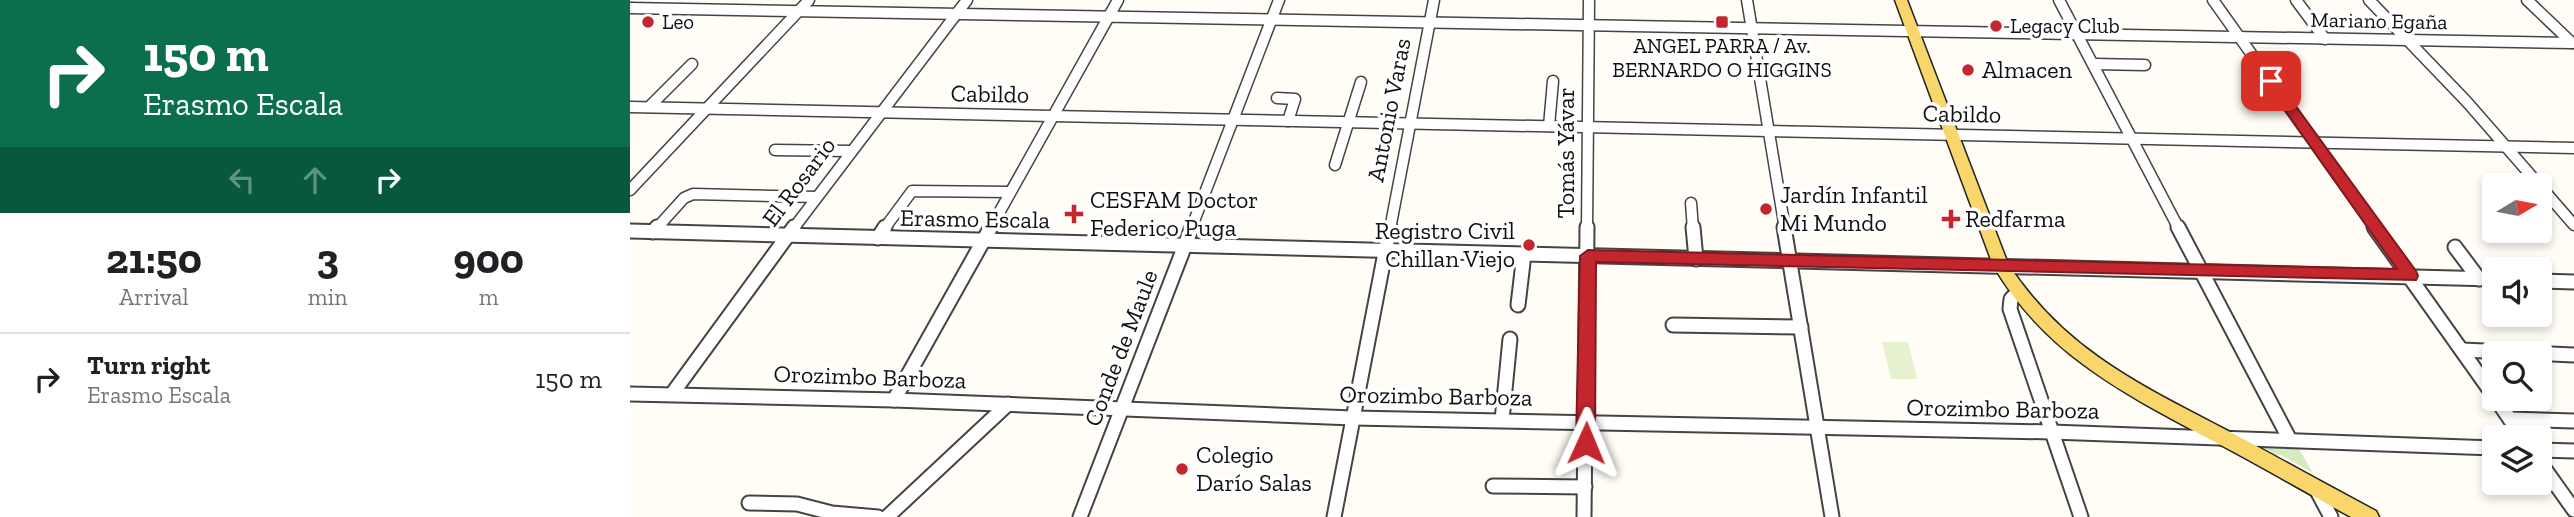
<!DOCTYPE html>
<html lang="en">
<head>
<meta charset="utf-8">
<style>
	body { margin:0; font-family:"Zilla Slab",serif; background:#f2f2f2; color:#202124; height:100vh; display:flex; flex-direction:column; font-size:26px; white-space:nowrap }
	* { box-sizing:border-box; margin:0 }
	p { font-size:23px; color:#757577 }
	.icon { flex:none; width:38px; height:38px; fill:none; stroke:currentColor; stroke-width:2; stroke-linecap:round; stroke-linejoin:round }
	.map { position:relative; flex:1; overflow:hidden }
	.details { display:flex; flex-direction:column; background:#fff; width:630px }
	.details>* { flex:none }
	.top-card { background:#0b6e4f; color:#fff; overflow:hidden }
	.needle { width:46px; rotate:80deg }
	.tools { position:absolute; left:1852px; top:173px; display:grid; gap:14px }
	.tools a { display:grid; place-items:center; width:70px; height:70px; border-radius:7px; background:#fff; box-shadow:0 4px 10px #0003; font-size:35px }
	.pin { position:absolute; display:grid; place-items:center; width:60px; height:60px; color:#fff; margin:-30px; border-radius:14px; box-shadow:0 4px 10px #0006 }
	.me { position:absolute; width:77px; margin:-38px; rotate:1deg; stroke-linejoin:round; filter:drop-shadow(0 0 5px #0008) }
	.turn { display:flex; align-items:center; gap:24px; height:147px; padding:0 28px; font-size:32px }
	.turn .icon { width:91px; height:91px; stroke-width:2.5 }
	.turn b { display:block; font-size:49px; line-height:60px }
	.lanes { display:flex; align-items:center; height:66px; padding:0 28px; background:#0003; justify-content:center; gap:35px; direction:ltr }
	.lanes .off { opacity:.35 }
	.eta { display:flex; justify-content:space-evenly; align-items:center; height:119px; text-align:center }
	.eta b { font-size:42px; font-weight:700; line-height:49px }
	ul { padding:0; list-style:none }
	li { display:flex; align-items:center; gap:21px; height:91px; padding:0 28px; border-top:2px solid #e0e0e0 }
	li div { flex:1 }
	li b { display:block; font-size:26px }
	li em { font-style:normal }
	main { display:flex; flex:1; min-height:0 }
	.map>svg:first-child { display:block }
	.green { fill:#d5ebbd }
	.pitch { fill:#e6f2cf }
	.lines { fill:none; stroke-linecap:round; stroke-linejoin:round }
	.minor-far1-casing { stroke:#444; stroke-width:13 }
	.minor-casing { stroke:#444; stroke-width:17 }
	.major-casing { stroke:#222; stroke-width:3 }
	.minor-far1 { stroke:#fff; stroke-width:10 }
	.minor { stroke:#fff; stroke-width:13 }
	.major { fill:#f9d66b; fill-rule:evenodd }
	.route { fill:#c4262e; stroke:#7f191e; stroke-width:2 }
	.poi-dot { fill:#c4262e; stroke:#fff; stroke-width:2.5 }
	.labels { text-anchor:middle; stroke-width:7; stroke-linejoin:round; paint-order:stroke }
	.far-street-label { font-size:21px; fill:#111; stroke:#fff }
	.far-poi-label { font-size:21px; fill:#111; stroke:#fff; text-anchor:start }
	.poi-label { font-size:24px; fill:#111; stroke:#fff; text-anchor:start }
	.street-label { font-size:24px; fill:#111; stroke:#fff }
</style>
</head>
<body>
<main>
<section class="details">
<div class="top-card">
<div class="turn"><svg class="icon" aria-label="right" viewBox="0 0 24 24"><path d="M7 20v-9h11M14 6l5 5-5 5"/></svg><div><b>150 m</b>Erasmo Escala</div></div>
<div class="lanes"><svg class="icon off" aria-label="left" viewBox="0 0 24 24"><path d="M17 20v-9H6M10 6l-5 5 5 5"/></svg><svg class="icon off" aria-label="ahead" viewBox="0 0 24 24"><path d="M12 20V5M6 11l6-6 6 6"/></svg><svg class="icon" aria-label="right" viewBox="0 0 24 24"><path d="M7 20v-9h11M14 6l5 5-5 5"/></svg></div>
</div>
<div class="eta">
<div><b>21:50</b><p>Arrival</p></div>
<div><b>3</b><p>min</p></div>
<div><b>900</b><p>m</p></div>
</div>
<ul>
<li><svg class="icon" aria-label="right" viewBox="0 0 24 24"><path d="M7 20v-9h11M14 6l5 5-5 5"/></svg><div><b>Turn right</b><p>Erasmo Escala</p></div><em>150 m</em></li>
</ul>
</section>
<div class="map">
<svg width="1944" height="517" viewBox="0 0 1944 517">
	<rect width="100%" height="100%" fill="#fffdf5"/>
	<path class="green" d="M1618,445L1667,446L1683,473L1651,455L1641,457Z"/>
	<path class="pitch" d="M1252,342H1278L1287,379H1261Z"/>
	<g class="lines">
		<g class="minor-far1-casing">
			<g id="minor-far1">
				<path d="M1117,0L1155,229"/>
				<path d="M1429,0L1549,229"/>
				<path d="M1583,0L1746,229"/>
				<path d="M1666,0L1695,39"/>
				<path d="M1739,0L1837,102L1944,225"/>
				<path d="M1897,0L1942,43"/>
				<path d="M0,8L1942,43"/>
				<path d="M1464,64L1515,65"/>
				<path d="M647,98L665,99L658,121"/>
				<path d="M0,107L1944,148"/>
				<path d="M19,107L62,64"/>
				<path d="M919,126L923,81"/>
				<path d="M145,150L220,151"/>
				<path d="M705,165L731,82"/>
				<path d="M0,190L179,0"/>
				<path d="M1061,203L1063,229"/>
				<path d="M26,229L54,198L63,194L186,197"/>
				<path d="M163,229L337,0"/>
				<path d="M254,229L282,191L380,192"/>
				<path d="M360,229L488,0"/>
				<path d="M561,229L649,0"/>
				<path d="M760,229L804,0"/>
				<path d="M957,229L959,0"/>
			</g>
		</g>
		<g class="minor-casing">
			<g id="minor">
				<path d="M1063,227L1066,259"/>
				<path d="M1154,227L1202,517"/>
				<path d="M1548,227L1660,440"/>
				<path d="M1744,227L1864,396"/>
				<path d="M0,231L1864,279"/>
				<path d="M23,232L27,227"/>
				<path d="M248,238L255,227"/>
				<path d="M1825,247L1849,279"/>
				<path d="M1909,281L1944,282"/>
				<path d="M1388,292L1381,299L1380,309L1451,517"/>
				<path d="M888,305L894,254"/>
				<path d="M1043,325L1171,327"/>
				<path d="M1832,350L1944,355"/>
				<path d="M0,394L264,400L723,418L1421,432L1864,448"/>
				<path d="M42,394L164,227"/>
				<path d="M1866,399L1893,438"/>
				<path d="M264,400L361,227"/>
				<path d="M1880,419L1944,421"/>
				<path d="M872,420L880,339"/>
				<path d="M1909,450L1944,451"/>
				<path d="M1909,461L1944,510"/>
				<path d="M863,486L955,487"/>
				<path d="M1686,489L1701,517"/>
				<path d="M119,503L167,504L202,513L248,517"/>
				<path d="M257,517L378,404"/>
				<path d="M450,517L562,227"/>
				<path d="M704,517L760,227"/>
				<path d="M954,517L957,227"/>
			</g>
		</g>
		<g class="major-casing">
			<path id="major" d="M1265,0H1277L1378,264C1435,351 1512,386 1600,432C1649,458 1697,485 1746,511L1749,517H1721C1675,492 1631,466 1585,442C1497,395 1415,355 1363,265Z"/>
		</g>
		<use href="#minor-far1" class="minor-far1"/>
		<use href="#minor" class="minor"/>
		<use href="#major" class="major"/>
	</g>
	<path class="route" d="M1641,77L1646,79L1786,271L1788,276L1786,280L966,262L965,443L962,449L956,451L949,449L946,443L950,256L958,250L1767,269L1634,81Z"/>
	<g class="poi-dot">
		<circle cx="18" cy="22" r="7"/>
		<rect x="1085" y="15" width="14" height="14" rx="3.5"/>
		<circle cx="1366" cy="26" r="7"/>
		<circle cx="1338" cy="70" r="7"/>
		<circle cx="1136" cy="209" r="7"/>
		<path d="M440.5 203.5h7v7h7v7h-7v7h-7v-7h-7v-7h7z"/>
		<path d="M1317.5 208.5h7v7h7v7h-7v7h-7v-7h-7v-7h7z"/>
		<circle cx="899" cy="245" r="7"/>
		<circle cx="552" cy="469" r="7"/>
	</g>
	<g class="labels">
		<g class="far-street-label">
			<text transform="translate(1749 21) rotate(1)" y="7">Mariano Egaña</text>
		</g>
		<g class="far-poi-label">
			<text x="32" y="29">Leo</text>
			<text x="1380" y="33">Legacy Club</text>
			<text x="1092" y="53" text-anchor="middle">ANGEL PARRA / Av.<tspan x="1092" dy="24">BERNARDO O HIGGINS</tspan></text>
		</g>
		<g class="poi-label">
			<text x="1352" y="78">Almacen</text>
			<text x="1150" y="203">Jardín Infantil<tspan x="1150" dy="28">Mi Mundo</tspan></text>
			<text x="460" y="208">CESFAM Doctor<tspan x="460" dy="28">Federico Puga</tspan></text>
			<text x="1335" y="227">Redfarma</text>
			<text x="885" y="239" text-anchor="end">Registro Civil<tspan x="885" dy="28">Chillan Viejo</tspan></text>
			<text x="566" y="463">Colegio<tspan x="566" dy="28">Darío Salas</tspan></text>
		</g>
		<g class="street-label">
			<text transform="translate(360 94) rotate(1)" y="8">Cabildo</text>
			<text transform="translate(759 110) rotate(-79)" y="8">Antonio Varas</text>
			<text transform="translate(1332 114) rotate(1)" y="8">Cabildo</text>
			<text transform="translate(936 153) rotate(-90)" y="8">Tomás Yávar</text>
			<text transform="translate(169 182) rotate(-53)" y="8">El Rosario</text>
			<text transform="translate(345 219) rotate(1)" y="8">Erasmo Escala</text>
			<text transform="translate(491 348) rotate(-69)" y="8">Conde de Maule</text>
			<text transform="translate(240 377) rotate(2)" y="8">Orozimbo Barboza</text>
			<text transform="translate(806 396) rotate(1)" y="8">Orozimbo Barboza</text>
			<text transform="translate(1373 409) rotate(1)" y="8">Orozimbo Barboza</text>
		</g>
	</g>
</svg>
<div class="tools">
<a><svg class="needle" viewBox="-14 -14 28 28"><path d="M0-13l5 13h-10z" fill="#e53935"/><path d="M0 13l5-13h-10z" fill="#757577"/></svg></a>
<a><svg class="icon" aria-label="sound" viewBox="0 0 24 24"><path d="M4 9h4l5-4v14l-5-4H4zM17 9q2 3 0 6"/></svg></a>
<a><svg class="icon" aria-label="search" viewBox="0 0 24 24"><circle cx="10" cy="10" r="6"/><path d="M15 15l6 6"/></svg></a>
<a><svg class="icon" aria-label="layers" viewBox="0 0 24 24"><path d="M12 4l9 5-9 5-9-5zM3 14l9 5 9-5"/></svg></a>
</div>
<div class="pin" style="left:1641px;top:81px;background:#d93025"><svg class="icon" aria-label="arrive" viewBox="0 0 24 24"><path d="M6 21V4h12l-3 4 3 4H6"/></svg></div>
<svg class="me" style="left:956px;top:443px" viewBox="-20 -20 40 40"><path d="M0-17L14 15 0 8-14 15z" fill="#c4262e" stroke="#fff" stroke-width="4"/></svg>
</div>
</main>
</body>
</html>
